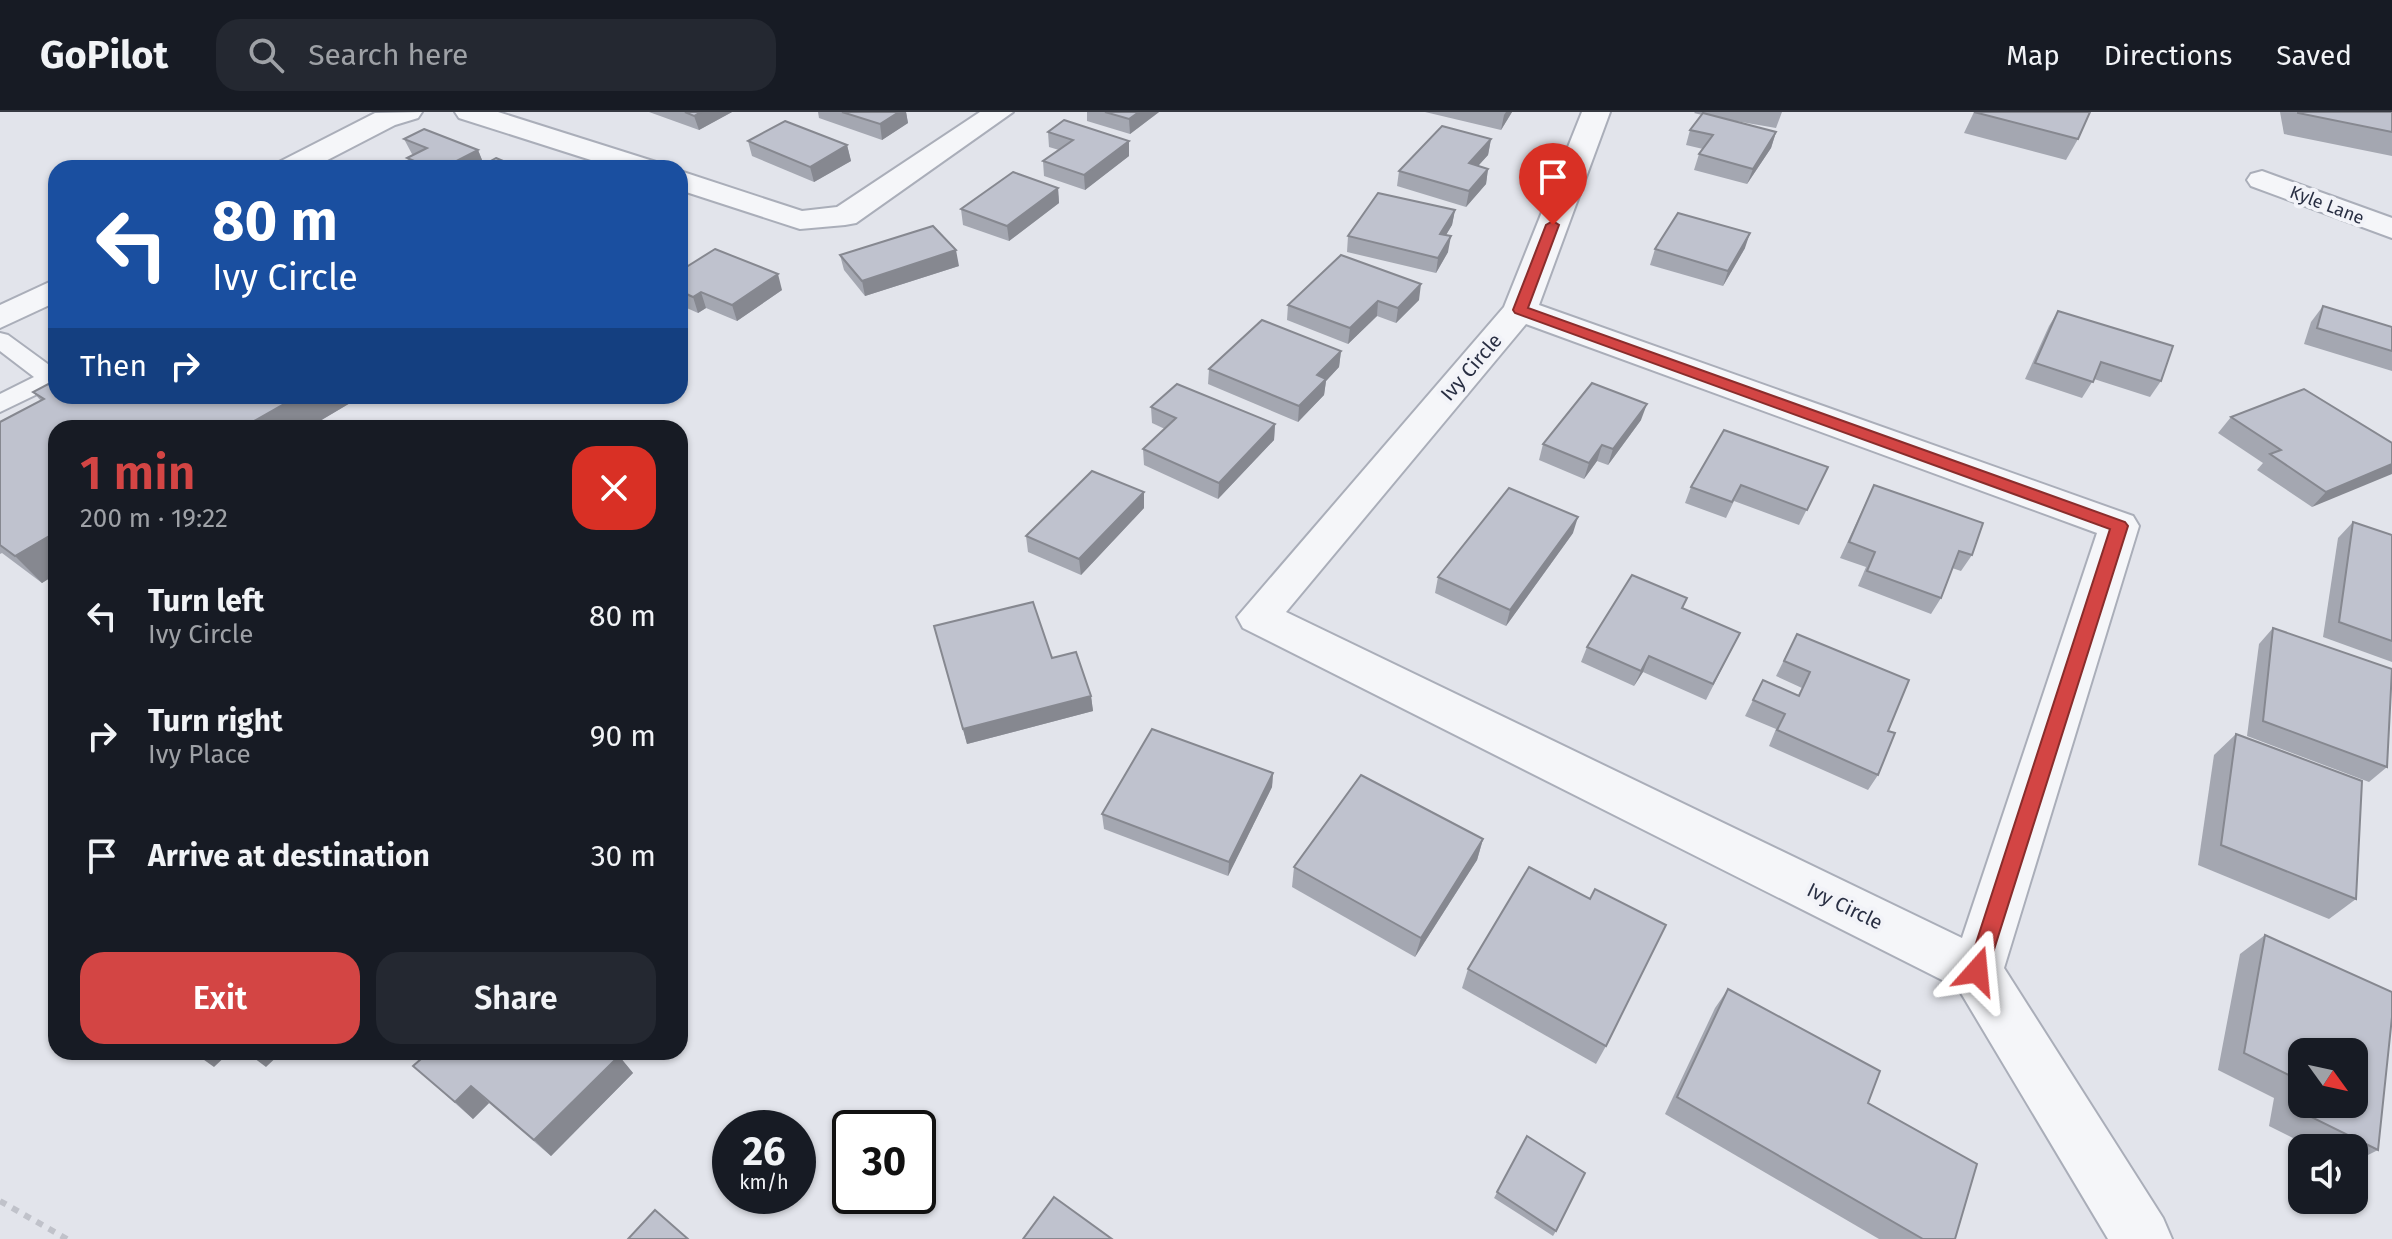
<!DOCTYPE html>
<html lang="en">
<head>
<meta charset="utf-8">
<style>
	body { margin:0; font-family:"Fira Sans",sans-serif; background:#242831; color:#f1f3f6; height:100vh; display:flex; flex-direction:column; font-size:30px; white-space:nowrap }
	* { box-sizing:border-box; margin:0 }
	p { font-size:26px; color:#9ea1a6 }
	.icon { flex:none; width:44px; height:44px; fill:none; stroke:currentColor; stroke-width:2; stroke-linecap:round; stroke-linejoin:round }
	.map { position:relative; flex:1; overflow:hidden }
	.sheet { position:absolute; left:48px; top:308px; width:640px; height:640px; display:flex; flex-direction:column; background:#171b24; border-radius:24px; box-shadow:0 2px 6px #0004 }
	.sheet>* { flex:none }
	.guide { position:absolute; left:48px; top:48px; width:640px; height:244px; border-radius:24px; box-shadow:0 2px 6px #0004; background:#1a4fa0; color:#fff; overflow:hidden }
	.needle { width:52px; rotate:123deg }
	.controls { position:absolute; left:2288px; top:926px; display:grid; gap:16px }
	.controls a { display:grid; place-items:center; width:80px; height:80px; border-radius:16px; background:#171b24; box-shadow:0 2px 6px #0004; font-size:40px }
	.speed { position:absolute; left:712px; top:998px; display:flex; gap:16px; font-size:40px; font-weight:700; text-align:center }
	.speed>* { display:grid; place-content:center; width:104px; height:104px; border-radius:50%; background:#171b24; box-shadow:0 2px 6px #0004; line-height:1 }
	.speed small { font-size:20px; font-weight:400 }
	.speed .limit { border:4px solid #111; border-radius:12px; background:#fff; color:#111 }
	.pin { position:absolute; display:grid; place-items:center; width:68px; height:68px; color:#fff; margin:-82px -34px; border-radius:50% 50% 50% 0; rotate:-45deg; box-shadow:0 0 8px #0007 }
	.pin .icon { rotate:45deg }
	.me { position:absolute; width:88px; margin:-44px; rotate:18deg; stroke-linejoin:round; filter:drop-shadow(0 0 6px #0008) }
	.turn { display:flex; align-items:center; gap:28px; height:168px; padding:0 32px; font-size:36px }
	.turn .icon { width:104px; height:104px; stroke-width:2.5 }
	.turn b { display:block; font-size:56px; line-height:68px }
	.then { display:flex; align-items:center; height:76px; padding:0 32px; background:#0003; gap:16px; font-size:30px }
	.round { display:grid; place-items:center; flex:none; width:84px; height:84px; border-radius:24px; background:#242831 }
	.headline { display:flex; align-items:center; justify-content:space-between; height:136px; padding:0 32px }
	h1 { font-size:48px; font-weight:600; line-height:60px; color:#d34544 }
	.cta { display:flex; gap:16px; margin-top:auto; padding:16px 32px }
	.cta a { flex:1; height:92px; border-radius:24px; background:#d34544; color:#fff; font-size:32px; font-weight:600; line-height:92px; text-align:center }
	.cta a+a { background:#242831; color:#f1f3f6 }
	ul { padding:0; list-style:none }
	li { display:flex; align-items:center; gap:24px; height:120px; padding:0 32px }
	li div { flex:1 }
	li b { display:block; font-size:30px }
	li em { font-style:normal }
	header { display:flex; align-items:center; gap:48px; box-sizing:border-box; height:112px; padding:0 40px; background:#171b24; border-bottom:2px solid #363941 }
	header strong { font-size:38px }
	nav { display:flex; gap:44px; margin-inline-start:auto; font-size:28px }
	.search { width:560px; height:72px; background:#242831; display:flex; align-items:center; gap:20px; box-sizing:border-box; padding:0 28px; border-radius:24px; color:#9ea1a6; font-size:30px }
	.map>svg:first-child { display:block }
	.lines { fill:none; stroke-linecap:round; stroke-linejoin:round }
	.lane-casing { stroke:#aaaeb9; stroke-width:4 }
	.street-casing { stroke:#aaaeb9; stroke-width:4 }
	.path { stroke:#c0c2ca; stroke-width:6; stroke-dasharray:7 7; stroke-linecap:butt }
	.lane { fill:#f5f6f9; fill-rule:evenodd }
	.street { fill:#f5f6f9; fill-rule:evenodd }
	.wall { fill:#a4a7b1 }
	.shaded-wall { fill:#868890 }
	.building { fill:#bfc2ce; stroke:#868890; stroke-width:2; fill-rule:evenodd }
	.route { fill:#d34544; stroke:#892d2c; stroke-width:2 }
	.labels { text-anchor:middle; stroke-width:8; stroke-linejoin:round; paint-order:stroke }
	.far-street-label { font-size:18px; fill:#292f43; stroke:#f2f3f8 }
	.street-label { font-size:20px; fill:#292f43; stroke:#f2f3f8 }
</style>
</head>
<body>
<header>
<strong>GoPilot</strong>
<div class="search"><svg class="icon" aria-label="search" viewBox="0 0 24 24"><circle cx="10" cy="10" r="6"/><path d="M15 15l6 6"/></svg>Search here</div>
<nav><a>Map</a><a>Directions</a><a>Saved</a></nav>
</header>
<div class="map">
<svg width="2392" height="1127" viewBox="0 0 2392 1127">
	<rect width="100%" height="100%" fill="#e2e4eb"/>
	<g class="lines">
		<g class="lane-casing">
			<path id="lane" d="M0,221L8,223L56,258V273L0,300V282L34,265L0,239Z"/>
		</g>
		<g class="street-casing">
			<g id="street">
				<path d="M422,0L418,6L395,13L312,56H274L279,50L375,1Z"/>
				<path d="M455,0H498L656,50L661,56H616L459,6Z"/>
				<path d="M980,0H1013L856,111L845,113L800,117L680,78V59L802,99L837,95Z"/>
				<path d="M1582,0H1610L1539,193L2133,404L2139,414L2004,856L2163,1106L2172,1127H2108L1958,876L1243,516L1237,505L1504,195ZM1526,212L2097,421L1962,826L1286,500Z"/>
				<path d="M2262,59L2392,106V126L2251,74L2247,68L2251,62Z"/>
				<path d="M56,167V190L0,216V193Z"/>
			</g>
		</g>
		<path class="path" d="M0,1089L67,1127"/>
		<use href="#lane" class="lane"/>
		<use href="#street" class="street"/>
	</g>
	<g class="wall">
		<path d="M649,0H732L699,18Z"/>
		<path d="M818,0H906L908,11L882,28L819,6Z"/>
		<path d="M1087,0H1159L1130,22L1087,9Z"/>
		<path d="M1425,0H1512L1501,18Z"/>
		<path d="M1695,0H1782L1776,16L1724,7L1776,20L1771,36L1747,72L1694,58L1699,42L1703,37L1686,33L1690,18L1702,3L1694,1Z"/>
		<path d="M1974,0L2078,27L2066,48L1964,21Z"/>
		<path d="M2280,0H2392V44L2284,22Z"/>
		<path d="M1048,20L1129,29V44L1085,78L1044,64L1043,49L1059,38L1049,35Z"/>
		<path d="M404,27L478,38L484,53L520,56H412L407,46L414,42H412Z"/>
		<path d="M1491,27L1488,43L1478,54L1488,57L1486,72L1466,95L1397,74L1399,59Z"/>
		<path d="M748,29L847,33L851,49L814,70L752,44Z"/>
		<path d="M1058,76L1059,91L1009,129L963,113L961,97Z"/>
		<path d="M1455,98L1452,113L1446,123L1448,140L1436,161L1347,140L1348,124Z"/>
		<path d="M1745,136L1723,174L1650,153L1655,137Z"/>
		<path d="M840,143L959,154L865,184L844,158Z"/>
		<path d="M680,159L782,178L737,209L706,196L698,201L680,193Z"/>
		<path d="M1419,188L1396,211L1377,204L1348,232L1287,208L1288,193Z"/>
		<path d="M2323,194L2392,215V259L2304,232L2311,210Z"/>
		<path d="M2058,199L2161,269L2150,285L2094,267L2082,286L2025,267L2049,214Z"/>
		<path d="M1341,239L1339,255L1326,269L1324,283L1298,310L1208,272L1209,257Z"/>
		<path d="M33,280L362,284L308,316H56V462L42,471L2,441L0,442V310L41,289Z"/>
		<path d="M1151,295L1275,312L1274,328L1218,387L1144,353L1143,337L1165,317L1152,311Z"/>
		<path d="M2231,305L2392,331L2312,395L2257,358L2263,351L2218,321Z"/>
		<path d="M1641,308L1608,353L1597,349L1584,367L1539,348L1543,332Z"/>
		<path d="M1828,355L1799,413L1734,389L1726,406L1685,391L1691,375Z"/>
		<path d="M1874,373L1972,443L1961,459L1952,456L1941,486L1931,502L1858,474L1866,455L1840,446Z"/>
		<path d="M1144,380V396L1081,463L1028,440L1026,424Z"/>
		<path d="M2353,410L2392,423V550L2323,525L2338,426Z"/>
		<path d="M1573,421L1506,514L1435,481L1438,465Z"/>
		<path d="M1683,497L1740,521L1706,588L1643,560L1634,574L1581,550L1587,535Z"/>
		<path d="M934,514L1052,546L1091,584L1093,599L967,632Z"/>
		<path d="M2273,516L2387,655L2369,670L2247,624L2259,532Z"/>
		<path d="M1797,522L1888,619L1878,663L1868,678L1769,634L1776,617L1745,604L1763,568L1798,583L1802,576L1776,564Z"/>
		<path d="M2236,622L2356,787L2329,807L2198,753L2214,643Z"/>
		<path d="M1273,661L1272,675L1228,764L1104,717L1102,702Z"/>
		<path d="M1483,727L1477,748L1415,845L1292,775L1294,755Z"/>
		<path d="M1590,787L1606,934L1596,952L1462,876L1468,857Z"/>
		<path d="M2265,823L2378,1038L2354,1050V1036H2313L2269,1014L2274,986L2218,958L2240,842Z"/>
		<path d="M1728,877L1868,991L1955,1127H1879L1665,1002L1715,896Z"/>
		<path d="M619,944L633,961L551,1044L489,991L473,1007L413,954Z"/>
		<path d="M1527,1024L1556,1119L1553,1124L1494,1086Z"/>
	</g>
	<g class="shaded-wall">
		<path d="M701,0H732L699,18L694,4Z"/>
		<path d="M899,0H906L908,11L882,28L880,12Z"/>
		<path d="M1139,0H1159L1130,22L1129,7Z"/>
		<path d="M1506,0H1512L1501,18L1504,3Z"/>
		<path d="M1776,20L1771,36L1747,72L1753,57Z"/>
		<path d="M1491,27L1488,43L1467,66L1469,51Z"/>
		<path d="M1129,29V44L1085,78L1084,63Z"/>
		<path d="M847,33L851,49L814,70L810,55Z"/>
		<path d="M478,38L484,53L479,56H443Z"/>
		<path d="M1488,57L1486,72L1466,95L1469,79Z"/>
		<path d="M1058,76L1059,91L1009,129L1007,114Z"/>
		<path d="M1455,98L1452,113L1437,138L1440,122Z"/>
		<path d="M1750,121L1745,136L1723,174L1728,159Z"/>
		<path d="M1451,124L1448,140L1436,161L1438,146Z"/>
		<path d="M956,138L959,154L865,184L862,169Z"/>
		<path d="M778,162L782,178L737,209L732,193Z"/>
		<path d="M1421,172L1419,188L1396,211L1398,196Z"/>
		<path d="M701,180L706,196L698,201L693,185Z"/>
		<path d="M1378,189L1377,204L1348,232L1350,216Z"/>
		<path d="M1341,239L1339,255L1326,269L1324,283L1298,310L1299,294L1317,263Z"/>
		<path d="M298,284H362L308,316H242Z"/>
		<path d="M1647,292L1641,308L1608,353L1613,337Z"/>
		<path d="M1275,312L1274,328L1218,387L1219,371Z"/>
		<path d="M1602,333L1597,349L1584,367L1589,351Z"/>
		<path d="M2392,352V362L2312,395L2326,380Z"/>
		<path d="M1144,380V396L1081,463L1079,447Z"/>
		<path d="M1578,405L1573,421L1506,514L1510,498Z"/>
		<path d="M56,420V462L42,471L15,444Z"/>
		<path d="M1649,544L1643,560L1634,574L1641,559Z"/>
		<path d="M1091,584L1093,599L967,632L963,617Z"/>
		<path d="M1273,661L1272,675L1228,764L1229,750Z"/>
		<path d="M1483,727L1477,748L1415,845L1421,826Z"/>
		<path d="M193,940H230L214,955Z"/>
		<path d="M246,940H282L266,955Z"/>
		<path d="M619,944L633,961L551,1044L534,1028Z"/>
		<path d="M471,974L489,991L473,1007L455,990Z"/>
	</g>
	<g class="building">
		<path d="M685,0H701L694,4Z"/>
		<path d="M842,0H899L880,12Z"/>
		<path d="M1105,0H1139L1129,7Z"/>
		<path d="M1974,0H2090L2078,27Z"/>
		<path d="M2298,0H2392V20L2298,1Z"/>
		<path d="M1703,1L1776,20L1753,57L1699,42L1713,23L1690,18Z"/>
		<path d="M1064,8L1129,29L1084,63L1043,49L1073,28L1048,20Z"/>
		<path d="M785,9L847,33L810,55L748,29Z"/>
		<path d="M1442,14L1491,27L1469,51L1488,57L1469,79L1399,59Z"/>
		<path d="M424,17L478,38L443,56H431L407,46L427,36L404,27Z"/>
		<path d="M496,46L520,56H478Z"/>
		<path d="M1013,60L1058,76L1007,114L961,97Z"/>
		<path d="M1378,81L1455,98L1440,122L1451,124L1438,146L1348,124Z"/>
		<path d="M1678,101L1750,121L1728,159L1655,137Z"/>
		<path d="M933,114L956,138L862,169L840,143Z"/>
		<path d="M715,137L778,162L732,193L701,180L693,185L680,179V159Z"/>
		<path d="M1341,143L1421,172L1398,196L1378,189L1350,216L1288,193Z"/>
		<path d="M2323,194L2392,215V239L2317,216Z"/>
		<path d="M2058,199L2173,234L2161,269L2101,250L2093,270L2035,251Z"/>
		<path d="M1262,208L1341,239L1317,263L1326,267L1299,294L1209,257Z"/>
		<path d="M56,268V284H298L242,316H56V420L15,444L0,433V310L44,287L33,280Z"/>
		<path d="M1592,271L1647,292L1613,337L1602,333L1589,351L1543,332Z"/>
		<path d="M1177,272L1275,312L1219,371L1143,337L1176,306L1151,295Z"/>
		<path d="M2304,277L2392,331V352L2326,380L2270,342L2281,338L2231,305Z"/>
		<path d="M1724,318L1828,355L1807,398L1741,373L1732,390L1691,375Z"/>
		<path d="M1092,359L1144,380L1079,447L1026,424Z"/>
		<path d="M1874,373L1983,411L1972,443L1959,439L1941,486L1867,459L1875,440L1849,430Z"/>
		<path d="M1509,376L1578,405L1510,498L1438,465Z"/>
		<path d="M2353,410L2392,423V529L2339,510Z"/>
		<path d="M1632,463L1687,486L1682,496L1740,521L1713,572L1649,544L1641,559L1587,535Z"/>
		<path d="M1033,490L1052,546L1076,540L1091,584L963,617L934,514Z"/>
		<path d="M2273,516L2392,557L2387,655L2263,609Z"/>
		<path d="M1797,522L1909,568L1888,619L1895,621L1878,663L1777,618L1785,602L1753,588L1763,568L1799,584L1810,560L1784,549Z"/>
		<path d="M1152,617L1273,661L1229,750L1102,702Z"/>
		<path d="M2236,622L2362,669L2356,787L2221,733Z"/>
		<path d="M1361,663L1483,727L1421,826L1294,755Z"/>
		<path d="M1529,755L1590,787L1595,777L1666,813L1606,934L1468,857Z"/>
		<path d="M2265,823L2392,880V905L2378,1038L2297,998L2301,969L2244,941ZM2302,940H2354V992H2302Z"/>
		<path d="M1728,877L1880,959L1868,991L1977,1052L1955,1127H1923L1677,985Z"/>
		<path d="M429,940H614L619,944L534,1028L471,974L455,990L413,954Z"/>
		<path d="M1527,1024L1585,1061L1556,1119L1497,1080Z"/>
		<path d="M1054,1085L1112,1127H1023Z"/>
		<path d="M655,1098L688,1127H628Z"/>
	</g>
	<path class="route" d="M1553,109L1559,113L1528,196L2125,410L2128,414L1985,866L1977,869L1970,866L1967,859L2110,417L1515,201L1513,198L1546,113Z"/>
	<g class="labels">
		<g class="far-street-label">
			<text transform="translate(2327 93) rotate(21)" y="6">Kyle Lane</text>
		</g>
		<g class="street-label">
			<text transform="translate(1471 255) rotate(-49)" y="7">Ivy Circle</text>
			<text transform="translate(1845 794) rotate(26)" y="7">Ivy Circle</text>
		</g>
	</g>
</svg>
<div class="controls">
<a><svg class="needle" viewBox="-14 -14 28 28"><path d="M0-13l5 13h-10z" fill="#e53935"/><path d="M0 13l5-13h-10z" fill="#9ea1a6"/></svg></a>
<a><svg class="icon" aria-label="sound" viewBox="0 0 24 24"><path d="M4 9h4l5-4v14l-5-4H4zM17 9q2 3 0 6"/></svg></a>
</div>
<div class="speed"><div>26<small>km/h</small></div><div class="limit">30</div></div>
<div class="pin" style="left:1553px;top:113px;background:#d93025"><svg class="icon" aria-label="arrive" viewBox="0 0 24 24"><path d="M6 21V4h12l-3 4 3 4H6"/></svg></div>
<svg class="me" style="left:1977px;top:859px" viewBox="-20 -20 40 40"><path d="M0-17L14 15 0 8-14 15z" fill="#d34544" stroke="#fff" stroke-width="4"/></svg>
<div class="guide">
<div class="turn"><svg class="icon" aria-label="left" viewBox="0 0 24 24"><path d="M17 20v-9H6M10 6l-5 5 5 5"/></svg><div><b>80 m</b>Ivy Circle</div></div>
<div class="then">Then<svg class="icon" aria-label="right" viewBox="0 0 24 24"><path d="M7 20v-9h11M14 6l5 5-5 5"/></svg></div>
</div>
<section class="sheet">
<div class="headline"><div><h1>1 min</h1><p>200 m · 19:22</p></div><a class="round" style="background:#d93025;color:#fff"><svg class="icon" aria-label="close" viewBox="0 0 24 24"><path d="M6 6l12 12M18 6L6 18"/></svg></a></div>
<ul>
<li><svg class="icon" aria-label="left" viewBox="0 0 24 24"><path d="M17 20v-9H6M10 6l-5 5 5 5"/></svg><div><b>Turn left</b><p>Ivy Circle</p></div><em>80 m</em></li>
<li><svg class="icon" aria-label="right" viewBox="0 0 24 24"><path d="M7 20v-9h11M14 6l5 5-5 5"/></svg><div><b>Turn right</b><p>Ivy Place</p></div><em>90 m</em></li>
<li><svg class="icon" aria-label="arrive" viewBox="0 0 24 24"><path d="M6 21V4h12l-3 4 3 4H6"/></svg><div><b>Arrive at destination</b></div><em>30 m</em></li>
</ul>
<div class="cta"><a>Exit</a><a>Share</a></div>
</section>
</div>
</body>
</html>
